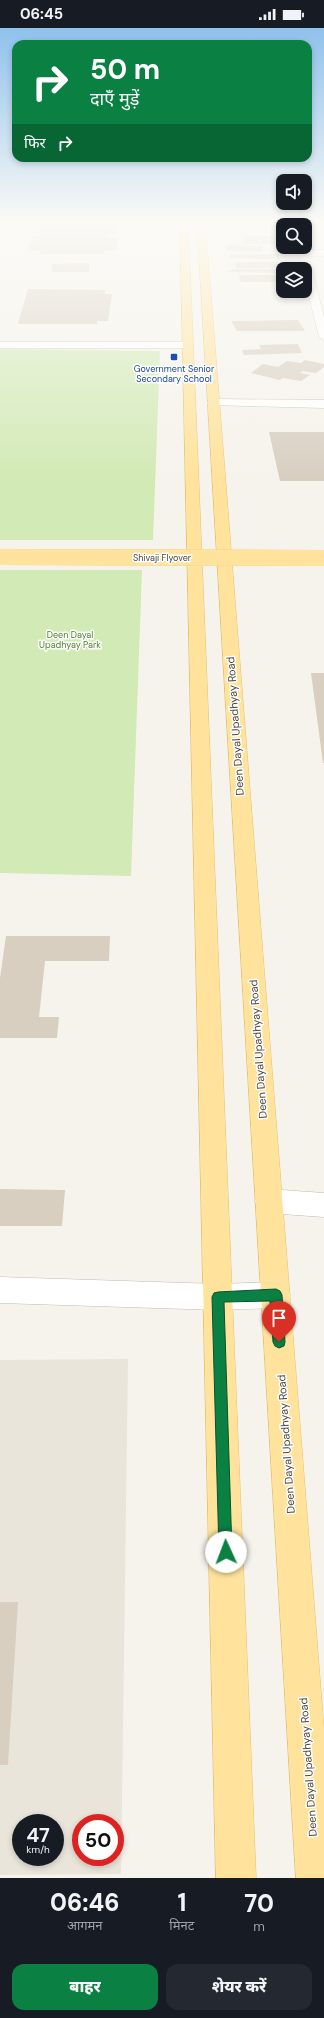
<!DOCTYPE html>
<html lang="hi">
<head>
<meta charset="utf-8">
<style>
	body { margin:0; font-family:"DM Sans","Noto Sans Devanagari",sans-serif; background:#242831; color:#f1f3f6; height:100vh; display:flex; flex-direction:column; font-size:15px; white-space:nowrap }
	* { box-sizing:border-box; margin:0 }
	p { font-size:13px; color:#9ea1a6 }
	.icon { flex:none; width:22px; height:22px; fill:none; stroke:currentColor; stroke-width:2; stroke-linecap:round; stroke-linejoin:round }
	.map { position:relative; height:1850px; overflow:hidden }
	.side { display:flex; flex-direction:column; background:#171b24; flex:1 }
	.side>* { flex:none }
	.hud { position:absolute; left:12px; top:12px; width:300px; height:122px; border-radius:12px; box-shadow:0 2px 6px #0003; background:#0b8043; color:#fff; overflow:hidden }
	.tools { position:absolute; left:276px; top:146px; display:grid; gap:8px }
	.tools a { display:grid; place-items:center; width:36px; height:36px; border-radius:8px; background:#171b24; box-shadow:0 2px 6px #0003; font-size:20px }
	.speed { position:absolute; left:12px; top:1786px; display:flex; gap:8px; font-size:20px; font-weight:700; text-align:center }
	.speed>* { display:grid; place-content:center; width:52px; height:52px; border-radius:50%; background:#171b24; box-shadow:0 2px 6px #0003; line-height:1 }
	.speed small { font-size:10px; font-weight:400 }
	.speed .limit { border:6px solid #d22; background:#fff; color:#111 }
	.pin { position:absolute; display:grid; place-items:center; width:34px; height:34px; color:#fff; margin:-41px -17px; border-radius:50% 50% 50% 0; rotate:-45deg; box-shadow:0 0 4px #0007 }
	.pin .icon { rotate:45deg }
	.me { position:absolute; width:44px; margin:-22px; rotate:358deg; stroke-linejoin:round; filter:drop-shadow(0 0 3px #0008) }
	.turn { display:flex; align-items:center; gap:14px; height:84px; padding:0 12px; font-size:18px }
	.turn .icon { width:52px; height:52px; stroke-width:2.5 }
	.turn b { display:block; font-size:28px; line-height:34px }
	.then { display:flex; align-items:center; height:38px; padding:0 12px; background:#0003; gap:8px; font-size:15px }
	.eta { display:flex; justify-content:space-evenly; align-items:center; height:68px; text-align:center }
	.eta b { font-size:24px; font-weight:800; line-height:28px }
	.button { display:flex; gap:8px; margin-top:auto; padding:8px 12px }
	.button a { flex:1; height:46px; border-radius:12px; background:#0b8043; color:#fff; font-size:16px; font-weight:800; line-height:46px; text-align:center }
	.button a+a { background:#242831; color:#f1f3f6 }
	.status { display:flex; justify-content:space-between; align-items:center; height:28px; padding:0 20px; background:#171b24; direction:ltr }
	.status svg { height:11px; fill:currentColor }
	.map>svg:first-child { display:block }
	.residential { fill:#eae5da; fill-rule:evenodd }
	.green { fill:#d2eab5 }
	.building { fill:#d8cfc1 }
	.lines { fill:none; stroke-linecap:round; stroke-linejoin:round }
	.minor-casing { stroke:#c2bbae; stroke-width:1 }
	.major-casing { stroke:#e6c16a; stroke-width:1 }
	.minor { fill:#fff; fill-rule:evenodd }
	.major { fill:#ffe39c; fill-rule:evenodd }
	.major-bridge-casing { stroke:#e6c16a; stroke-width:16; stroke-linecap:butt }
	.major-bridge { stroke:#ffe39c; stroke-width:16 }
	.route { fill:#0b8043; stroke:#07532c }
	.transit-dot { fill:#1a4fb4; stroke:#fff; stroke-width:1.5 }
	.labels { text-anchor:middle; stroke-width:3; stroke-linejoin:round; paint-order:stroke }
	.far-transit-label { font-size:9px; fill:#164399; stroke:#fff }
	.far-street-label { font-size:9px; fill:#4b4439; stroke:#fff }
	.far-park-label { font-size:9px; fill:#4a7f2a; stroke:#fff }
	.street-label { font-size:11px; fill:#4b4439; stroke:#fff }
</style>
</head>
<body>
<div class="status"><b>06:45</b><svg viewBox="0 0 49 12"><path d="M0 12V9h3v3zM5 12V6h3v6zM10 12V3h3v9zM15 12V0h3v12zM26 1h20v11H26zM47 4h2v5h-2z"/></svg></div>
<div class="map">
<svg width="324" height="1850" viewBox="0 0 324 1850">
	<rect width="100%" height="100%" fill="#f6f3ec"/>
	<path class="residential" d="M128,1331L121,1846L0,1847V1332ZM21,1795H55V1829H21ZM81,1795H115V1829H81Z"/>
	<g class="green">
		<path d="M0,321L160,323L153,512H0Z"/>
		<path d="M0,542H142L131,848L0,845Z"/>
	</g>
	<g class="building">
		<path d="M41,192H117L115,206H107L106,209H117L116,223H104V226H40L41,223H28L32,208H43L44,206H37Z"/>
		<rect x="243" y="208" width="16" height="8"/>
		<path d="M259,208H282L283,216H261Z"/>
		<path d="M225,217L263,218V224L228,223Z"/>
		<path d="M278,226L280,231L229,230L231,227Z"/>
		<path d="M235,234H278L279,240H236Z"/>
		<path d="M89,235V244H52V236Z"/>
		<path d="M232,241H280L282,245L224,244L231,243Z"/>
		<path d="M239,247H278L279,254H241Z"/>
		<path d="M28,261L105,262V266H112L108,293H97V296H18Z"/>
		<path d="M298,292L305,303H237L231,293Z"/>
		<path d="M298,316L302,325L244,327L242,322L261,321L259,317Z"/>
		<path d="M305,332L324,336V339L316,345L302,343L300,345L310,347L301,353L283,350L280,352L251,345L263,336L278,339L287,333L301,335Z"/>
		<path d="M269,404H324V453H280Z"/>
		<path d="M311,645H324V735H323Z"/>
		<path d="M6,908H110L109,933H45L39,989H59L57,1010H0V950Z"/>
		<path d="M0,1161L65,1162L62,1198H0Z"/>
		<path d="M0,1574H18L8,1737H0Z"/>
	</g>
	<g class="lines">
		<g class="minor-casing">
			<g id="minor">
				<path d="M292,193H324V197H293L291,195Z"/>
				<path d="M305,218L306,222H324V228H308L324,289V312L319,309L305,253V241H302L297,219Z"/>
				<path d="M0,314H187L192,317L187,320H0Z"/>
				<path d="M213,371L324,372V380L209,377L207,375L209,373Z"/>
				<path d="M268,1161L324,1165V1189L268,1185L259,1181L255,1173L259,1165Z"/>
				<path d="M0,1249L218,1256L276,1254L286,1258L290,1267L286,1276L276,1280L218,1282L0,1275Z"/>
			</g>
		</g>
		<g class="major-casing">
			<g id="major">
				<path d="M180,192H188L256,1850H216Z"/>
				<path d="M197,192H205L324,1702V1850H296Z"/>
			</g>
		</g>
		<use href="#minor" class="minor"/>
		<use href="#major" class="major"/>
		<g class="major-bridge-casing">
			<path id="major-bridge" d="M0,529L324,530"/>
		</g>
		<use href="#major-bridge" class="major-bridge"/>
	</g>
	<linearGradient id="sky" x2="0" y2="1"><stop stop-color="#8fc1ec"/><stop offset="0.43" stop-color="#fbfaf6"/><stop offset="1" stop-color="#fbfaf6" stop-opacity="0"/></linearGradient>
	<rect width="324" height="451" fill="url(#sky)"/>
	<path class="route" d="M276,1261L280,1263L282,1267L285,1314L284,1318L279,1320L275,1318L273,1314L270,1273L224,1274L232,1524L230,1529L226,1531L221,1529L219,1524L212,1269L214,1265L218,1264Z"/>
	<rect class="transit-dot" x="170" y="325" width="8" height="8" rx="2"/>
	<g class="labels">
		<g class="far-transit-label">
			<text x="174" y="344">Government Senior<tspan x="174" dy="10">Secondary School</tspan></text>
		</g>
		<g class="far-street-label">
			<text x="162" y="533">Shivaji Flyover</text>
		</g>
		<g class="far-park-label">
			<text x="70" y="610">Deen Dayal<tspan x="70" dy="10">Upadhyay Park</tspan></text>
		</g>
		<g class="street-label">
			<text transform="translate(235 698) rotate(-94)" y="4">Deen Dayal Upadhyay Road</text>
			<text transform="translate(258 1021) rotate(-94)" y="4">Deen Dayal Upadhyay Road</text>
			<text transform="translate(286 1416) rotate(-94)" y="4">Deen Dayal Upadhyay Road</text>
			<text transform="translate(308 1739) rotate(-94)" y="4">Deen Dayal Upadhyay Road</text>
		</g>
	</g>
</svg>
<div class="tools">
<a><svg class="icon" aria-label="sound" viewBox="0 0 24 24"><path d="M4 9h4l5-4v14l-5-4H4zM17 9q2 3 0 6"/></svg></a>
<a><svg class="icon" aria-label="search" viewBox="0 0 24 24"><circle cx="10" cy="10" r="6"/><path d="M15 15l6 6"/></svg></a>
<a><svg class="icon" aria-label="layers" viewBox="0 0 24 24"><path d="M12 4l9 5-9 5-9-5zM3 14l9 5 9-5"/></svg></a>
</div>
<div class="speed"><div>47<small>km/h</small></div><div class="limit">50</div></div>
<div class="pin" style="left:279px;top:1314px;background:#d93025"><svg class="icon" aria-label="arrive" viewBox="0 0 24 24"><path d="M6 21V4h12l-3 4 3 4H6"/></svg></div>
<svg class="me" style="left:226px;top:1524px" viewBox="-20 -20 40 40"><circle r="19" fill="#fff"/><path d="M0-13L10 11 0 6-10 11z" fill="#0b8043"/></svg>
<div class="hud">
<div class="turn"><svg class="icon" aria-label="right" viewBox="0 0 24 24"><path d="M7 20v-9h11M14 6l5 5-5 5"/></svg><div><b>50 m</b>दाएँ मुड़ें</div></div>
<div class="then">फिर<svg class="icon" aria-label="right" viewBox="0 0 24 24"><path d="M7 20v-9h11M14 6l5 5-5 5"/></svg></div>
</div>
</div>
<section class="side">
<div class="eta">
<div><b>06:46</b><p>आगमन</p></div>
<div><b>1</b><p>मिनट</p></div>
<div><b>70</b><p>m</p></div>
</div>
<div class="button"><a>बाहर</a><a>शेयर करें</a></div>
</section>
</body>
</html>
